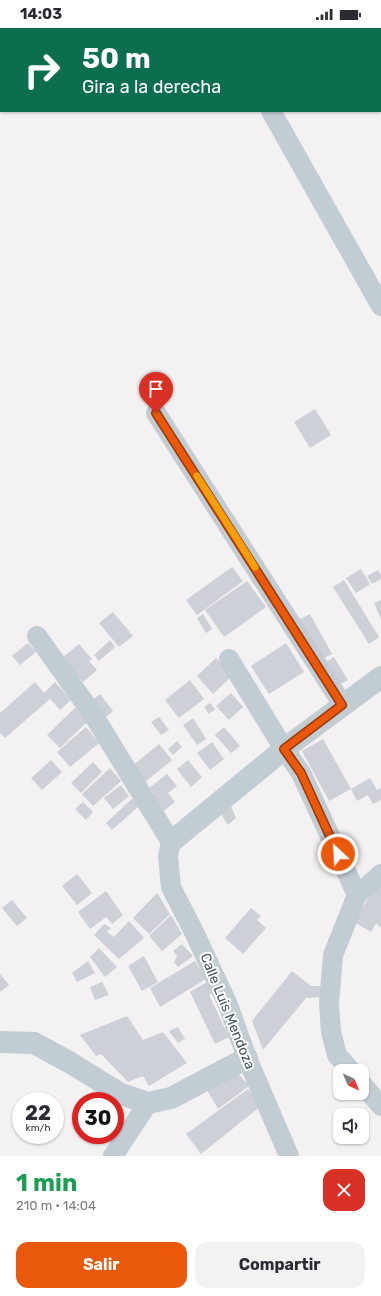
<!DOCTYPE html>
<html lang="es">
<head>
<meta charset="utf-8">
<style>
	body { margin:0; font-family:Rubik,sans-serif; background:#f2f2f3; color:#2b2b33; height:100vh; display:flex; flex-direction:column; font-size:15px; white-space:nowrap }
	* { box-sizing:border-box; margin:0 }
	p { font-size:13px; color:#7c7c81 }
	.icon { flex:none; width:22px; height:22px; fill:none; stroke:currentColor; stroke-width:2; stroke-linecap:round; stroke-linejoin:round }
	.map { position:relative; height:1128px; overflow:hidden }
	.sheet { display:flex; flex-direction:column; background:#fff; flex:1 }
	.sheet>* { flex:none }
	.top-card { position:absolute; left:0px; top:0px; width:381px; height:84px; box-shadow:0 1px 3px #0004; background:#0b6e4f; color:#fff; overflow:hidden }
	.needle { width:26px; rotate:136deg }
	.buttons { position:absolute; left:333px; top:1036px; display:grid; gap:8px }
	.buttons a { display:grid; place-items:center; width:36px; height:36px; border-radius:8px; background:#fff; box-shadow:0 1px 3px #0004; font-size:20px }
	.speed { position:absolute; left:12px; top:1064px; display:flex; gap:8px; font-size:20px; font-weight:700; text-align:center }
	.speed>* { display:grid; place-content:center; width:52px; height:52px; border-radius:50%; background:#fff; box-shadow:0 1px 3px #0004; line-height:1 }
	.speed small { font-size:10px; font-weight:400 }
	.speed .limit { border:6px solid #d22; background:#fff; color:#111 }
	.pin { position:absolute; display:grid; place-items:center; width:34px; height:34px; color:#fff; margin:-41px -17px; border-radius:50% 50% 50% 0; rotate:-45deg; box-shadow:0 0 4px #0007 }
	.pin .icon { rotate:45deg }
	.me { position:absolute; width:44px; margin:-22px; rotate:335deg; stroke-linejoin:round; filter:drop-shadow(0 0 3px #0008) }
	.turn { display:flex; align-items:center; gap:14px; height:84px; padding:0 16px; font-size:18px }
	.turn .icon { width:52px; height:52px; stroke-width:2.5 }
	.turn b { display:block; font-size:28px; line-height:34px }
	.round { display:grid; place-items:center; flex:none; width:42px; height:42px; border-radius:12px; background:#f2f2f3 }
	.head { display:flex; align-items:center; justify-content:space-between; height:68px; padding:0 16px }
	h1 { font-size:24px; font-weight:700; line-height:30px; color:#1e9e55 }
	.primary-button { display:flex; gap:8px; margin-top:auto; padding:8px 16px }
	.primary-button a { flex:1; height:46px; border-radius:12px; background:#ea580c; color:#fff; font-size:16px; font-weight:700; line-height:46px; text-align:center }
	.primary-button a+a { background:#f2f2f3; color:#2b2b33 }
	.status { display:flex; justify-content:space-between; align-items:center; height:28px; padding:0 20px; background:#fff; direction:ltr }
	.status svg { height:11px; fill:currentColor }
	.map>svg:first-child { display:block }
	.building { fill:#cdd0d6 }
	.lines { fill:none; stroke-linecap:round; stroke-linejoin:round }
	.minor { stroke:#c1ccd3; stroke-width:20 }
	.tertiary { stroke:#c1ccd3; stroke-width:22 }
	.route-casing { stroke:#983908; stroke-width:10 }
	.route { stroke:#ea580c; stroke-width:7 }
	.slow { stroke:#f59e0b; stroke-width:7 }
	.labels { text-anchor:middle; stroke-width:4; stroke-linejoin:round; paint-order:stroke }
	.street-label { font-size:14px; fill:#475660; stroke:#fff }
</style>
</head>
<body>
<div class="status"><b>14:03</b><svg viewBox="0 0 49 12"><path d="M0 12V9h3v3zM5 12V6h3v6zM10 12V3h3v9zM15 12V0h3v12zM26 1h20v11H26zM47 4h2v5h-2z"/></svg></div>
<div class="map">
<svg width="381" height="1128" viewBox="0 0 381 1128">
	<rect width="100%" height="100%" fill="#f3f1f1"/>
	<g class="building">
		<path d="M315,381L331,407L310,420L294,394Z"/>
		<path d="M232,539L243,553L197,587L186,572Z"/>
		<path d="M361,541L370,556L356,565L346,550Z"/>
		<path d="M378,542L381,547V551L372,556L367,548Z"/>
		<path d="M344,552L379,609L369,616L333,559Z"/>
		<path d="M247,553L266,579L224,609L205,582Z"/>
		<path d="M381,572V591L374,575Z"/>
		<path d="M113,584L133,608L119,619L99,595Z"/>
		<path d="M203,586L212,601L206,605L197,590Z"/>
		<path d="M310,586L332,626L321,632L299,592Z"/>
		<path d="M110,612L115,619L99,633L94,627Z"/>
		<path d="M28,615L36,624L20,637L12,628Z"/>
		<path d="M286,615L304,644L269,666L251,638Z"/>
		<path d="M79,616L92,631L89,633L97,642L83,654L62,630Z"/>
		<path d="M334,629L348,652L337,658L323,636Z"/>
		<path d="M216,630L232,648L213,666L197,648Z"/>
		<path d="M190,652L204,671L179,690L165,672Z"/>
		<path d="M35,654L44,665L55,654L71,672L60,682L46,666L50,671L5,710L0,705V685Z"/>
		<path d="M231,665L243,679L229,692L216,678Z"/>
		<path d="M100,666L113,683L102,692L89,674Z"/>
		<path d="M210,675L215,681L209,686L204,679Z"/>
		<path d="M76,679L88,693L60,720L47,707Z"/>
		<path d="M159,689L169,702L161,707L151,694Z"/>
		<path d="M193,690L206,711L197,717L183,697Z"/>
		<path d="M86,699L99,715L70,739L57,724Z"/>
		<path d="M224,699L240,718L231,725L215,707Z"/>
		<path d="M323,711L351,761L370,750L377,762L381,760V772L373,776L368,767L357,773L351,761L329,773L302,723Z"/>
		<path d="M177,713L182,719L173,727L168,721Z"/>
		<path d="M212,714L224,731L210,742L197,725Z"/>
		<path d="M159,716L172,732L144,755L131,739Z"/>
		<path d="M51,732L62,744L42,762L31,750Z"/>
		<path d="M188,732L202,749L191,759L177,741Z"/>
		<path d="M93,734L102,744L81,765L71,755Z"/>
		<path d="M110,740L121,753L93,778L82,766Z"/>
		<path d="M167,746L177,758L168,765L175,774L161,785L149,770L154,766L149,760Z"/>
		<path d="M121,757L129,768L113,781L104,770Z"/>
		<path d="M133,770L139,778L112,802L106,795Z"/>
		<path d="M229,773L236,790L228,797L219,783Z"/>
		<path d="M83,774L93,784L86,792L75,781Z"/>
		<path d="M77,846L92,865L77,877L62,858Z"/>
		<path d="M381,850V900L376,895L371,904L354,894Z"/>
		<path d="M106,863L123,887L112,896L106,889L90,901L78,884Z"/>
		<path d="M157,865L170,886L149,906L133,890Z"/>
		<path d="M12,872L27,890L17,898L2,880Z"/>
		<path d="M251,880L261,888L257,892L266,900L243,926L225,910Z"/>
		<path d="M171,887L182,906L162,923L149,908Z"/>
		<path d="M129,893L144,910L119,931L94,907L104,896L111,900L107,904L114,909Z"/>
		<path d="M182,916L193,928L178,939L174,934L177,928L173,923Z"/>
		<path d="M99,920L117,939L105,949L90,929Z"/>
		<path d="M144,928L158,954L142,963L128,938Z"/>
		<path d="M88,933L95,945L77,954L72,945Z"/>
		<path d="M195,933L206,951L160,979L150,960Z"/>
		<path d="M292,943L311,958H321L322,969L306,970L263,1022L252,993Z"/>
		<path d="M0,946L9,957L0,964Z"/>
		<path d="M102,954L109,967L95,972L90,959Z"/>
		<path d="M207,954L213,965L209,967L229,1009L215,1016L190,964Z"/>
		<path d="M127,988L143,1012L163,1004L187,1035L149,1058L143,1048L128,1054L101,1026L96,1028L80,1007Z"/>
		<path d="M178,999L185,1011L178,1015L169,1003Z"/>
		<path d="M234,1041L249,1058L218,1081L203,1055Z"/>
		<path d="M248,1061L261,1078L201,1126L186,1106Z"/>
	</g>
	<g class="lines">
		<g class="minor">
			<path d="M224,0L225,1"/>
			<path d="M271,83L381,278"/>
			<path d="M156,385L343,677"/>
			<path d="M37,608L92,685L171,814L168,828L171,859L195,906L228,977L247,1030L289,1128"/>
			<path d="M229,631L284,721L301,745L357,867"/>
			<path d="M351,1043L337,1027L331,1004L329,976L333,927L357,867L381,846"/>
			<path d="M362,1056L381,1078"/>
			<path d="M113,1128L148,1075"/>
		</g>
		<g class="tertiary">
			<path d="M171,814L284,721L381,649"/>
			<path d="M0,1014L34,1015L69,1034L121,1066L148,1075L171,1070L247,1030"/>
		</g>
	</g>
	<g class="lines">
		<g class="route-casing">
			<path id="route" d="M156,385L342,677L284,721L301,745L338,826"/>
		</g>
		<use href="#route" class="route"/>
		<path class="slow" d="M197,448L255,539"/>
	</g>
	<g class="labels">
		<g class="street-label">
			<text transform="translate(228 983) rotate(68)" y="5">Calle Luis Mendoza</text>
		</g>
	</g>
</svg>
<div class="buttons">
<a><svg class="needle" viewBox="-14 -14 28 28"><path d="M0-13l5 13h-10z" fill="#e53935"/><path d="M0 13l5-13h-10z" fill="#7c7c81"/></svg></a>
<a><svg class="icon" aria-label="sound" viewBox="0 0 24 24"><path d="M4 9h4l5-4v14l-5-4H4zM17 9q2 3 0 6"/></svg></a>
</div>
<div class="speed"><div>22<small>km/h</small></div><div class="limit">30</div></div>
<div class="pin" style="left:156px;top:385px;background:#d93025"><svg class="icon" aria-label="arrive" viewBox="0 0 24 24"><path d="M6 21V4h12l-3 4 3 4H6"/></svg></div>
<svg class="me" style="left:338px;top:826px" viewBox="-20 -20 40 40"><circle r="17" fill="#ea580c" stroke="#fff" stroke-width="3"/><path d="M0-11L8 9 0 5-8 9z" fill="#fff"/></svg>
<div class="top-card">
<div class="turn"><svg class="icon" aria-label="right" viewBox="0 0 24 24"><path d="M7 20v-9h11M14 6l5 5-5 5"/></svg><div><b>50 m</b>Gira a la derecha</div></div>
</div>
</div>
<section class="sheet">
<div class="head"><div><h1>1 min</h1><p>210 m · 14:04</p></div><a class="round" style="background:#d93025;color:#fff"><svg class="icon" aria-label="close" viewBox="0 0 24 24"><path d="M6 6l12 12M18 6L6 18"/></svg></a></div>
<div class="primary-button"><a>Salir</a><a>Compartir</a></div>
</section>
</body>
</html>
